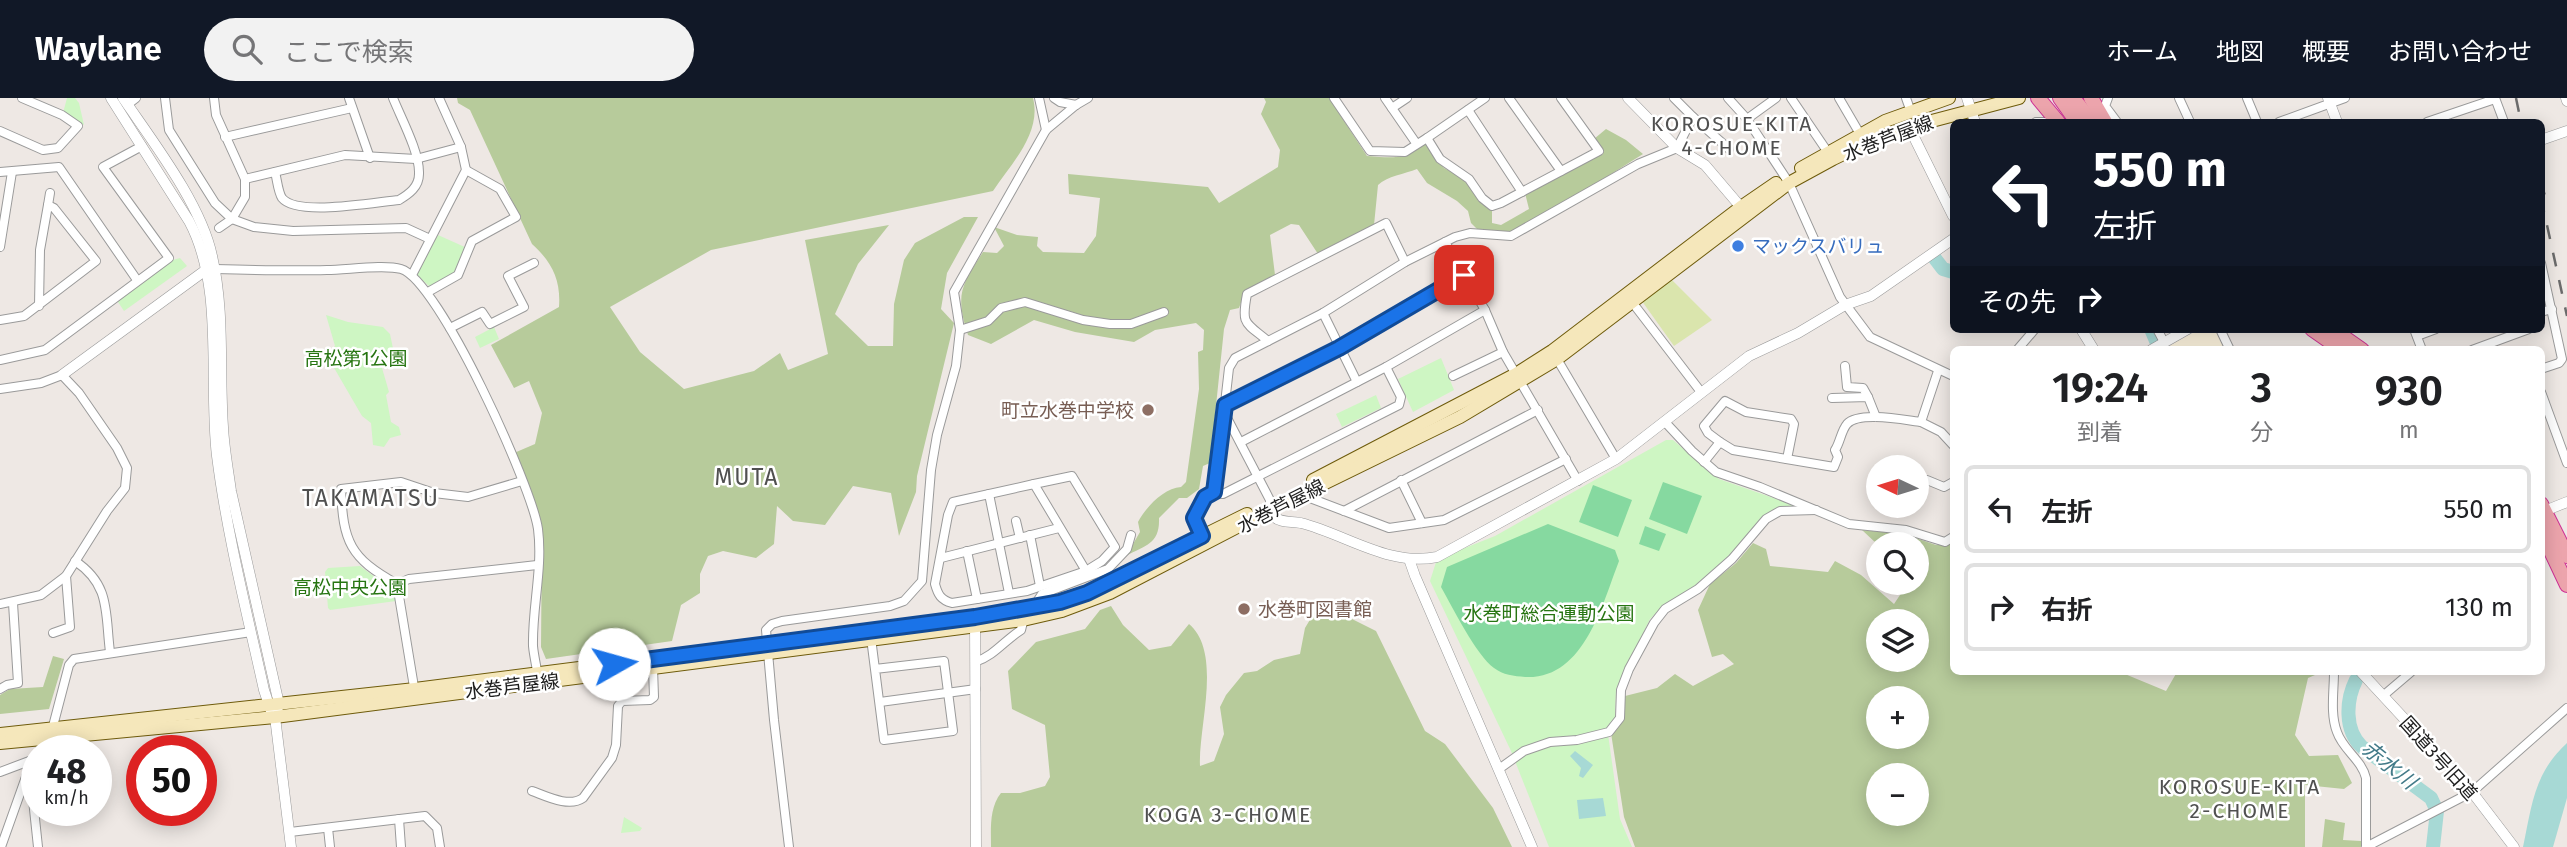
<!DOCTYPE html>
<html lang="ja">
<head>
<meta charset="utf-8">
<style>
	body { margin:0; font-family:"Fira Sans","Noto Sans JP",sans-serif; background:#f2f2f2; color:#202124; height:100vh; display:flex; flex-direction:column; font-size:26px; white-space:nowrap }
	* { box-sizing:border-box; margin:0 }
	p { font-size:23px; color:#757577 }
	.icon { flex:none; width:38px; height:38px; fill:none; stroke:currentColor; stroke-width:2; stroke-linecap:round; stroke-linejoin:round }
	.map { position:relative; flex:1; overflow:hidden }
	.sheet { position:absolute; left:1950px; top:248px; width:595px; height:329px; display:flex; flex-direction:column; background:#fff; border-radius:10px; box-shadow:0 4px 18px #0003 }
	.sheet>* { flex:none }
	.banner { position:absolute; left:1950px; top:21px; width:595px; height:214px; border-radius:10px; box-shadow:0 4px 18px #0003; background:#111827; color:#fff; overflow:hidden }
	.needle { width:46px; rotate:274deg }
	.fabs { position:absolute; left:1866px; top:357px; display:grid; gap:14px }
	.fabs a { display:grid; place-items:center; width:63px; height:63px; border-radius:50%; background:#fff; box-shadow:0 4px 18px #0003; font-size:35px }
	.speed { position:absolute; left:21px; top:637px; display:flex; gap:14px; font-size:35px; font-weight:700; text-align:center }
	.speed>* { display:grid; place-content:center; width:91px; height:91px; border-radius:50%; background:#fff; box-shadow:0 4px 18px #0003; line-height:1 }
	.speed small { font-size:18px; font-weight:400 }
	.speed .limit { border:10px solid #d22; background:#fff; color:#111 }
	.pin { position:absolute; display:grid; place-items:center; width:60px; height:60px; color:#fff; margin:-30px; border-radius:14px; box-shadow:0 4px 10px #0006 }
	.me { position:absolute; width:77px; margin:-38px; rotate:83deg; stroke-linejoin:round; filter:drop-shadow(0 0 5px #0008) }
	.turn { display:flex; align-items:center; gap:24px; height:147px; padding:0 28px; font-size:32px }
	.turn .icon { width:91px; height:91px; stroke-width:2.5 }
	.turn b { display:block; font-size:49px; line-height:60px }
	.then { display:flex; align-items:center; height:66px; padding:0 28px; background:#0003; gap:14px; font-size:26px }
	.eta { display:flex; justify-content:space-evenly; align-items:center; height:119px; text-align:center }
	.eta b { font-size:42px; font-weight:600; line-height:49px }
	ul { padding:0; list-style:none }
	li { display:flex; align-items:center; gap:21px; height:88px; margin:0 14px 10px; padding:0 14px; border:4px solid #e0e0e0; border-radius:10px }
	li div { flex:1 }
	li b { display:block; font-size:26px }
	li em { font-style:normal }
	header { display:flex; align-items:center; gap:42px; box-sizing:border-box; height:98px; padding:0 35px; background:#111827; color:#fff }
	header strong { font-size:33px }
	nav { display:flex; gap:38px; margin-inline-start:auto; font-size:24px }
	.search { width:490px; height:63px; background:#f2f2f2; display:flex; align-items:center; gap:18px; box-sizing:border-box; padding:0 24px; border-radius:38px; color:#757577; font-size:26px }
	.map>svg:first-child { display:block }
	.education { fill:#fdf4de }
	.grass { fill:#dae5ad }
	.forest { fill:#b7cb9b; fill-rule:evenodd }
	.park { fill:#cef6c3 }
	.pitch { fill:#86d9a0 }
	.water { fill:#a7d9d5 }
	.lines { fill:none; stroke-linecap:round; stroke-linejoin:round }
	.river { stroke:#a7d9d5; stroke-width:14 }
	.minor-casing { stroke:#9a9a9a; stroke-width:10 }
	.tertiary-casing { stroke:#9a9a9a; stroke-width:11 }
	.secondary-casing { stroke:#6e5b0b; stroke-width:14 }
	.trunk-casing { stroke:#ce2f95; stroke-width:16 }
	.minor { stroke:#fff; stroke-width:8 }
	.tertiary { stroke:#fff; stroke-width:10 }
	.secondary { stroke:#f5e7bb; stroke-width:12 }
	.trunk { stroke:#eca4ac; stroke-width:14 }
	.rail { stroke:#6b6b6b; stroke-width:2.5; stroke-dasharray:14 14; stroke-linecap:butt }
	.route-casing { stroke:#114b97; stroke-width:18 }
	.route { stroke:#1a73e8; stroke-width:12 }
	.shop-dot { fill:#3f7fe0; stroke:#fff; stroke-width:2.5 }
	.education-dot { fill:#8d6e63; stroke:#fff; stroke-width:2.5 }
	.labels { text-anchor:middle; stroke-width:5; stroke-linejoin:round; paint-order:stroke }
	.street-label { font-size:19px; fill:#1d1d1d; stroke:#fff }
	.shop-label { font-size:19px; fill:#366cbe; stroke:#fff; text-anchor:start }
	.park-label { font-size:19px; fill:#277512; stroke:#fff }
	.education-label { font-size:19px; fill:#785e54; stroke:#fff; text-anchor:end }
	.neighbourhood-label { font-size:21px; letter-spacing:2px; fill:#505050; stroke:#fff }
	.water-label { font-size:21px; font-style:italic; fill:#437b89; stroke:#fff }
	.quarter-label { font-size:23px; letter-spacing:2px; fill:#505050; stroke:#fff }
</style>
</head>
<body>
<header>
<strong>Waylane</strong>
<div class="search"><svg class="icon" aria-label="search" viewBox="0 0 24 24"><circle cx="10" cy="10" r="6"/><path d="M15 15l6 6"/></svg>ここで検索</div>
<nav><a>ホーム</a><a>地図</a><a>概要</a><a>お問い合わせ</a></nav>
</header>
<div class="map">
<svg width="2567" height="749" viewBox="0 0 2567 749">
	<rect width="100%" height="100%" fill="#eee8e4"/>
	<path class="education" d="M2200,231H2217L2226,252H2169L2171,247Z"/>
	<path class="grass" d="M1668,178L1712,222L1674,248L1639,199Z"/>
	<g class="forest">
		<path d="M457,0H1033C1042,35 1011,66 993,93L711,152L610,209L640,254L684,291L754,273L780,255L788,272L828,256L805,142L889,127L858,166L835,216L868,248H893L894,206L904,162L915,145L964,119H978L947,175L941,211L954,225L917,378L916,394L899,438L891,395L853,388L825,427L793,423L777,408L774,446L756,460L723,453L708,458L700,476V495L681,507L672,543L546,561L541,549L542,431L536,407L514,355L535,346L542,315L529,283L514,290L491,247L559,209C561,182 552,164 532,146L470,12L458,5Z"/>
		<path d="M1264,0H1329L1367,58C1395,60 1402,62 1425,46L1444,70L1468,83L1492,110V125L1501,127L1529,111L1525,95L1603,56L1594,41L1606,31L1626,42L1643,56L1530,127L1510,136L1479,133L1471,125L1468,113L1457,103L1427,85L1417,71C1405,76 1387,78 1378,87L1374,127L1318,156L1299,127L1291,126L1270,137L1275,177L1245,193L1239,210L1230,212L1224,231L1210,365L1203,368L1199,391L1187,400H1179L1159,420C1160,446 1146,447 1126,458L1140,434L1138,424C1146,409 1164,390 1181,389L1186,384L1199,291L1198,254L1203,252L1204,232L1196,225L1155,232L1134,244L1075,234L1034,222L991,246L968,237C955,196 961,188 983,154L997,155L1004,148L994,129L1017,137L1038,139L1037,148L1043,154L1084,155L1096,138L1100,100L1069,96L1068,76L1208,89L1219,105L1278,69L1280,52L1261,16L1266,4Z"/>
		<path d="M1862,432L1904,436L1936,447L1953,446V574H2120L2166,593L2177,574H2322L2308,580L2295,637L2309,658L2338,657L2352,685L2344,691L2305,687V749H1635L1624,719L1611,635L1624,621L1625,598L1657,590L1675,576L1693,588L1734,566L1723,556L1712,559L1698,512L1710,486L1736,465L1753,445L1766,451L1770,468L1828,474L1835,463L1861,477L1894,506L1908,485H1916V446L1878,447ZM1878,523H1916V562H1878ZM1878,600H1916V639H1878ZM1878,677H1916V716H1878Z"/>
		<path d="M1320,505L1376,533L1425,633L1445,646L1493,710L1512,749H991C991,731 989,710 1001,695H1020L1045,688L1050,679L1045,627L1012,611L1008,573L1036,544L1085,531L1100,512L1111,508L1123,527L1149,552L1171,548L1189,526C1223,555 1198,629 1200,668L1214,663L1224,636L1220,609L1226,597L1244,575L1257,573L1274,562L1300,556L1305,530Z"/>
		<path d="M53,558L64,561L49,611L0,616V597L10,591L43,589Z"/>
		<path d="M2325,721L2345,725L2343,742L2361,743V749H2322Z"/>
	</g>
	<g class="park">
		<path d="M67,0H75L79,5L84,27L63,15Z"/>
		<path d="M438,137L467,150L456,176L430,189L416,176Z"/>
		<path d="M180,160L187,168L124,213L116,201L169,163Z"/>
		<path d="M326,217L348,224L383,229L390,236L395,260L380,263L389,294L386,297L391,324L399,329L401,337L390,340L384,349L373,347L371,325L362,318L326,256L335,248Z"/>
		<path d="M494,229L499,241L480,250L475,239Z"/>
		<path d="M1441,260L1454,292L1413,314L1398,281Z"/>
		<path d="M1376,297L1381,310L1342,329L1336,316Z"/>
		<path d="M1666,342H1673L1719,381L1799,409L1762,419L1728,459L1686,495L1664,507L1650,521L1616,591L1615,620L1607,629L1620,721L1632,749H1549L1511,653L1430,483L1437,461L1495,438Z"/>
		<path d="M360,468L383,485L396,503L330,512L328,510L325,474L328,470Z"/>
		<path d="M624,719L642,730L640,733L621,735Z"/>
	</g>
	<g class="pitch">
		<path d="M1663,384L1702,398L1687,436L1649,421Z"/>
		<path d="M1593,387L1632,402L1618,439L1579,424Z"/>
		<path d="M1548,426L1615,452L1619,463C1602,507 1584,582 1525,579C1514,578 1503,577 1494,570C1476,557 1453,510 1441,489L1447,469Z"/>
		<path d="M1645,428L1666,436L1659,453L1639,446Z"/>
	</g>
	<g class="water">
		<path d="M2567,645V700L2553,749H2523C2532,707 2534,675 2567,645Z"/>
		<path d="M1575,653L1593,667L1583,680L1579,678L1581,670L1570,658Z"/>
		<path d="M1603,700L1606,718L1579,721L1577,702Z"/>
	</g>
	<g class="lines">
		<g class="river">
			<path d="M1933,158L1943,171L1953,174"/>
			<path d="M2151,231L2160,252"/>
			<path d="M2356,582C2346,602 2344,632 2362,649L2431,700L2437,713L2433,749"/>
		</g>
		<g class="minor-casing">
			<g id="minor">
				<path d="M165,0L169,32L215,105L232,121L254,129L293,133L406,130L430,141"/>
				<path d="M214,0L216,17L245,81V99L232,121L219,130"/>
				<path d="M349,0L370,60"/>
				<path d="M1039,0L1046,32"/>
				<path d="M1054,0L1060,4L1076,7"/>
				<path d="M1334,0L1370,53L1405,54L1427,40L1440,61L1469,81L1482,100L1492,108L1501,105L1599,53L1561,0"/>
				<path d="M1385,0L1416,45"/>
				<path d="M1509,0L1561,73"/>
				<path d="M1728,0L1747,21L1789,85L1840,199L1870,239L1953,278"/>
				<path d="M1791,0L1827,53"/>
				<path d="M1839,0L1860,36"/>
				<path d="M1906,0L1911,14"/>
				<path d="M2108,0L2105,8L2117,24"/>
				<path d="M2179,0L2190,24"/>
				<path d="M2247,0L2257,24"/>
				<path d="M2495,0L2504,24"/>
				<path d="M127,7L136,0"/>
				<path d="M1392,10L1407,0"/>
				<path d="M1468,12L1522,94"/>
				<path d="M1693,19L1729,51"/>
				<path d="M1747,21L1776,0"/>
				<path d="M2036,24H2044"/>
				<path d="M2279,24L2345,0"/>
				<path d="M2427,24L2495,1"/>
				<path d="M0,33L43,52L58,50L78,28L62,17L22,0"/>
				<path d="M225,39L352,10"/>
				<path d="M1427,40L1485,0"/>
				<path d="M0,74L59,69L137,182"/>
				<path d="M275,74C277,81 278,94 282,100C297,119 376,104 399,102C409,96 419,89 419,76C420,55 401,20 393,0"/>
				<path d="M245,81L345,57L416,61L461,49"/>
				<path d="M48,107L50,95"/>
				<path d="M1445,144L1485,212L1503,254L1578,383"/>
				<path d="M0,149L12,74"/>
				<path d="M2541,165L2562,261L2559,265L2541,271"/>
				<path d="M215,171C252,172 289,173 327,172C346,172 384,166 401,171C439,182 532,389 538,431C543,470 532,510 533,548C534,559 537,570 538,580"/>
				<path d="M412,177L466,72L461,49L439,0"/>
				<path d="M428,194L458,177L472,143L516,119L500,91L466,72"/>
				<path d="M1632,204L1701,294"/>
				<path d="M2541,214L2552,211"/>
				<path d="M1323,215L1357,284"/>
				<path d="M0,222L24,218L96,163L54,110L48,107L40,152L39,208"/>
				<path d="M450,230L482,214L490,226L524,209L508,178L534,165"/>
				<path d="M2157,231L2164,244"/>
				<path d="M2220,231L2230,252"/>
				<path d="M2414,231L2422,252"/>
				<path d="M960,232L988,223L1001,210L1025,204L1083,222L1110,226H1131L1164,214"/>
				<path d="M2417,238L2436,231"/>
				<path d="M1268,243C1245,224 1241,227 1247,196L1386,125L1405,164"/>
				<path d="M2017,252L2035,231"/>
				<path d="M2472,252L2529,231"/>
				<path d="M1557,261L1616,361"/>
				<path d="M0,262L45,252L169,160L103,69L142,48"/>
				<path d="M1845,268L1847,289L1863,290L1868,299"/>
				<path d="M1938,273L1921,324L1941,334L1953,347"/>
				<path d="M1453,278L1503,254"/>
				<path d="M0,291L41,285L62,277L79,295L117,350L127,370L125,390L107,413L66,478L41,497L0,506"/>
				<path d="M2541,294L2567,365"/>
				<path d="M1832,300L1868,299L1876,319"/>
				<path d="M1225,307L1339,250L1464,177"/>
				<path d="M1665,324L1692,353L1716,374L1760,389L1849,426L1906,432L1945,444L1953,439"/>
				<path d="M1241,344L1386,269L1485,212"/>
				<path d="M1720,344L1708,335L1704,328L1725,303L1746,314L1791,321L1794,326L1787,361"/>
				<path d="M1704,364L1720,344L1733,352L1834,369L1838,359L1835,352C1840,345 1841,333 1847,326C1859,313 1904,322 1921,324"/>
				<path d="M1401,382L1422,425"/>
				<path d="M1927,382L1944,389L1953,384"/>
				<path d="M1034,386L1086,473L1027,493L952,505C941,502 938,497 935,486L948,417L953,404Z"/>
				<path d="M1034,386L1072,378L1115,449L1102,463L1086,473L1089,477"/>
				<path d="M1214,394L1224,314"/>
				<path d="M989,396L1009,495"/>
				<path d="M1302,397L1389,430L1444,422L1566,361"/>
				<path d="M1271,404L1224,314L1229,270L1235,260L1323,215L1405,164L1455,139L1470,135L1511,138L1638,66L1677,50L1693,19L1674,0"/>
				<path d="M1344,413L1538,312"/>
				<path d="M1016,423L1020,440"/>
				<path d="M1030,437L1040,488"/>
				<path d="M1202,438L1193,420C1201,406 1205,393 1223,396L1399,307L1401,299L1386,269"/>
				<path d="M967,453L977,501"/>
				<path d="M941,460L1059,430"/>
				<path d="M75,463C111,487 105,515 110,554"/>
				<path d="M397,486C350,460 343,444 341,391L401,384L434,395L468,399L522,383"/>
				<path d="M1033,510L1042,496L1108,471L1127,451L1131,437"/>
				<path d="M53,535L70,529L66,478"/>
				<path d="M871,540L884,642L953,633L944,563L875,571"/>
				<path d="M975,564C994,558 1005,542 1021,532L1024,520"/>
				<path d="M2334,574C2334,593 2330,616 2337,634C2343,652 2362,662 2366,680V749"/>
				<path d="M0,591L7,587L18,585L13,505"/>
				<path d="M415,595L397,486L409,481L537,467"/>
				<path d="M2384,597L2411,574"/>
				<path d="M880,604L976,591"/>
				<path d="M39,653L52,632L69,567L74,561L251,534"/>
				<path d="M1499,671L1524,653L1550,644L1577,642L1609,634L1620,620L1621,592L1629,571L1654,525L1665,511L1698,491L1732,461L1766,421L1780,413L1816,412"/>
				<path d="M0,674L32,662"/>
				<path d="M27,677L31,683L38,749"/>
				<path d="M532,693C546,698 569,710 583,700L612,660L616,647L618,608L622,603L650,602L654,599L653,570"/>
				<path d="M399,721L401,749"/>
				<path d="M328,730L330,749"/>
				<path d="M290,734L425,718L437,730L440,749"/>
				<path d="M1,749L32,662L37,656"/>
				<path d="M789,749L774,622L766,532L772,526L782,523L890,508L904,503L922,483L931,372L937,337L956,268L960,232L954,194L1046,32L1076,7L1088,0"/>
				<path d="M2366,749L2472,694L2567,610"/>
			</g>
		</g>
		<g class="tertiary-casing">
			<g id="tertiary">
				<path d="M111,0L189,123C225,190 208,283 217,358C227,437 247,515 264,592L271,613"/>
				<path d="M123,0C153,44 201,106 212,158C225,214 219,272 223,329C224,350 228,371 231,393L279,606L275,619L291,749"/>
				<path d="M1628,0L1677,50L1705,67L1745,114"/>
				<path d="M1967,0L1975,24"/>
				<path d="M2328,0L2337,24"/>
				<path d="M2566,0L2567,3"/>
				<path d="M1909,29L1953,118"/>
				<path d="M2541,42L2567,33"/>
				<path d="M2081,231L2094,252"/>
				<path d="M2151,252L2188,231"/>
				<path d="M62,277L203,174L211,172"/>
				<path d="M1271,404C1271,410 1270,415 1274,419C1281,425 1292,423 1301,425C1345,436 1389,469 1437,459L1616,361L1749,258L1798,235L1845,207L1871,198L1953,141"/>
				<path d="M2542,414L2567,404"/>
				<path d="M1409,461L1415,478L1532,749"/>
				<path d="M975,522L976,749"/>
				<path d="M2361,574L2472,694L2514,749"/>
			</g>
		</g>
		<g class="secondary-casing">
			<g id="secondary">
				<path d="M1801,70L1885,23L1949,0"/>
				<path d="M1313,382L1516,276L1552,253L1741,109L1776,85"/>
				<path d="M968,520L1060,504L1087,495L1247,416"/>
				<path d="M0,636L415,591L828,538"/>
				<path d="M0,645L275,619L1023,522L1062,513L1110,495L1270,412L1460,319L1557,261L1789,85L1833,61L1866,45L1909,29L2019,0"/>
			</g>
		</g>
		<g class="trunk-casing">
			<g id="trunk">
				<path d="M2038,0L2058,24"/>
				<path d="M2060,0L2077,24"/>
				<path d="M2073,0L2092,24"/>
				<path d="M2091,0L2105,24"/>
				<path d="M2312,231L2342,252"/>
				<path d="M2332,231L2362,252"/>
				<path d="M2541,406L2567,458"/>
				<path d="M2541,432L2567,487"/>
			</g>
		</g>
		<use href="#minor" class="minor"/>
		<use href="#tertiary" class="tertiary"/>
		<use href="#secondary" class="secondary"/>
		<use href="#trunk" class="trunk"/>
		<g class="rail">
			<path d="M2516,0L2521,24"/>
			<path d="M2541,83L2548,110"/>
			<path d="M2541,100L2567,218"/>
		</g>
	</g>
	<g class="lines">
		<g class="route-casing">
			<path id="route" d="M614,566L975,519L1060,504L1087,495L1202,438L1194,420L1205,399L1214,394L1225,307L1339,250L1464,177"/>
		</g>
		<use href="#route" class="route"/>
	</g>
	<circle class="shop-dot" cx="1738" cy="148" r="7"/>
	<g class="education-dot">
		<circle cx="1148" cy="312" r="7"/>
		<circle cx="1244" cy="511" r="7"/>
	</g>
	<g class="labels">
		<g class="street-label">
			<text transform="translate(1888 40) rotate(-21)" y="7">水巻芦屋線</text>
			<text transform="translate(1281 408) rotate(-27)" y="7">水巻芦屋線</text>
			<text transform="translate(512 588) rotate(-7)" y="7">水巻芦屋線</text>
			<text transform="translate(2439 660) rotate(48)" y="7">国道3号旧道</text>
		</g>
		<g class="shop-label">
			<text x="1752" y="155">マックスバリュ</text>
		</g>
		<g class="park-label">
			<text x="356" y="267">高松第1公園</text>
			<text x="350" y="496">高松中央公園</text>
			<text x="1549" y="522">水巻町総合運動公園</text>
		</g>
		<g class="education-label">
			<text x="1134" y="319">町立水巻中学校</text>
			<text x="1258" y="518" text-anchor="start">水巻町図書館</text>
		</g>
		<g class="neighbourhood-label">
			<text x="1732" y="33">KOROSUE-KITA<tspan x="1732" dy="24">4-CHOME</tspan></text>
			<text x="2240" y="696">KOROSUE-KITA<tspan x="2240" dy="24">2-CHOME</tspan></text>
			<text x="1228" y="724">KOGA 3-CHOME</text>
		</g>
		<g class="water-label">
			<text transform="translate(2389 667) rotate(39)" y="7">赤水川</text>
		</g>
		<g class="quarter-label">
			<text x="747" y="387">MUTA</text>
			<text x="371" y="408">TAKAMATSU</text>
		</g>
	</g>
</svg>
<div class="fabs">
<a><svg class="needle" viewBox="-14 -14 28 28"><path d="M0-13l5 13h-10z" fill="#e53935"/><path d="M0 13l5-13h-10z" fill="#757577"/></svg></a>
<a><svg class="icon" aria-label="search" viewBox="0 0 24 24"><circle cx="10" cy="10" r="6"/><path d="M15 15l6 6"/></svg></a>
<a><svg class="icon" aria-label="layers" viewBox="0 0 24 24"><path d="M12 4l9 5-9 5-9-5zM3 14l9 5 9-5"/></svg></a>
<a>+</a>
<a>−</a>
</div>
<div class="speed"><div>48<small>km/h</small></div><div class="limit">50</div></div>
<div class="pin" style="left:1464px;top:177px;background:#d93025"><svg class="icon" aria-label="arrive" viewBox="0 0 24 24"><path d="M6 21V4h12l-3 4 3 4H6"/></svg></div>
<svg class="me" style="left:614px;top:566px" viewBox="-20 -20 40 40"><circle r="19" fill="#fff"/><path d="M0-13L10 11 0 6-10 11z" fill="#1a73e8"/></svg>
<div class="banner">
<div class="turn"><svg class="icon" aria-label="left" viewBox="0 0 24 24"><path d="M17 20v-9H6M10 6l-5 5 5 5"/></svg><div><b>550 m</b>左折</div></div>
<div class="then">その先<svg class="icon" aria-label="right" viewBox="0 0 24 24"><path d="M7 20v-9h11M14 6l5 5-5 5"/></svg></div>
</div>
<section class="sheet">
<div class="eta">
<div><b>19:24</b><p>到着</p></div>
<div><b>3</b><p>分</p></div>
<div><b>930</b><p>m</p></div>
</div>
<ul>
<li><svg class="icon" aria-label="left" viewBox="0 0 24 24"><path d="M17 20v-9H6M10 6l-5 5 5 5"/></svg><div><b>左折</b></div><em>550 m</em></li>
<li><svg class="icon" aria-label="right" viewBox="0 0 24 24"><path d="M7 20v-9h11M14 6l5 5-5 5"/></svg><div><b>右折</b></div><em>130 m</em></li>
</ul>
</section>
</div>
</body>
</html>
